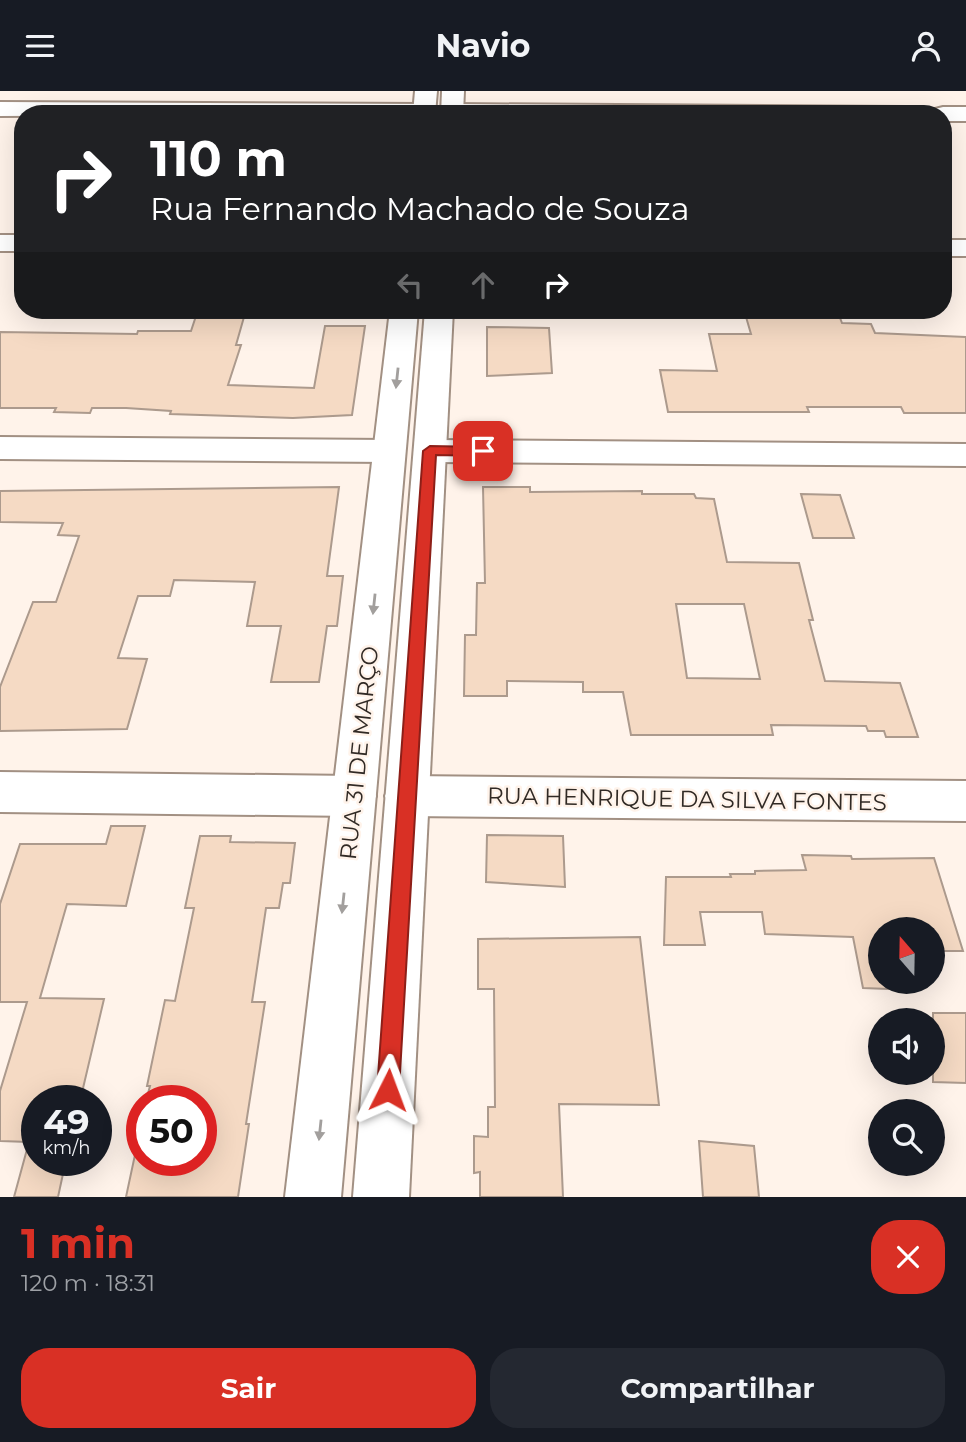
<!DOCTYPE html>
<html lang="pt">
<head>
<meta charset="utf-8">
<style>
	body { margin:0; font-family:Montserrat,sans-serif; background:#242831; color:#f1f3f6; height:100vh; display:flex; flex-direction:column; font-size:26px; white-space:nowrap }
	* { box-sizing:border-box; margin:0 }
	p { font-size:23px; color:#9ea1a6 }
	.icon { flex:none; width:38px; height:38px; fill:none; stroke:currentColor; stroke-width:2; stroke-linecap:round; stroke-linejoin:round }
	.map { position:relative; height:1106px; overflow:hidden }
	.side { display:flex; flex-direction:column; background:#171b24; flex:1 }
	.side>* { flex:none }
	.banner { position:absolute; left:14px; top:14px; width:938px; height:214px; border-radius:28px; box-shadow:0 7px 28px #0002; background:#202124; color:#fff; overflow:hidden }
	.needle { width:46px; rotate:340deg }
	.buttons { position:absolute; left:868px; top:826px; display:grid; gap:14px }
	.buttons a { display:grid; place-items:center; width:77px; height:77px; border-radius:50%; background:#171b24; box-shadow:0 7px 28px #0002; font-size:35px }
	.speed { position:absolute; left:21px; top:994px; display:flex; gap:14px; font-size:35px; font-weight:700; text-align:center }
	.speed>* { display:grid; place-content:center; width:91px; height:91px; border-radius:50%; background:#171b24; box-shadow:0 7px 28px #0002; line-height:1 }
	.speed small { font-size:18px; font-weight:400 }
	.speed .limit { border:10px solid #d22; background:#fff; color:#111 }
	.pin { position:absolute; display:grid; place-items:center; width:60px; height:60px; color:#fff; margin:-30px; border-radius:14px; box-shadow:0 4px 10px #0006 }
	.me { position:absolute; width:77px; margin:-38px; rotate:3deg; stroke-linejoin:round; filter:drop-shadow(0 0 5px #0008) }
	.turn { display:flex; align-items:center; gap:24px; height:147px; padding:0 21px; font-size:32px }
	.turn .icon { width:91px; height:91px; stroke-width:2.5 }
	.turn b { display:block; font-size:49px; line-height:60px }
	.lanes { display:flex; align-items:center; height:66px; padding:0 21px; background:#0003; justify-content:center; gap:35px; direction:ltr }
	.lanes .off { opacity:.35 }
	.round { display:grid; place-items:center; flex:none; width:74px; height:74px; border-radius:28px; background:#242831 }
	.overview { display:flex; align-items:center; justify-content:space-between; height:119px; padding:0 21px }
	h1 { font-size:42px; font-weight:700; line-height:52px; color:#d93025 }
	.action { display:flex; gap:14px; margin-top:auto; padding:14px 21px }
	.action a { flex:1; height:80px; border-radius:28px; background:#d93025; color:#fff; font-size:28px; font-weight:700; line-height:80px; text-align:center }
	.action a+a { background:#242831; color:#f1f3f6 }
	header { display:flex; justify-content:space-between; align-items:center; height:91px; padding:0 21px; background:#171b24; font-size:32px; font-weight:700 }
	.map>svg:first-child { display:block }
	.building { fill:#f5dac4; stroke:#ac9a8d; stroke-width:2; fill-rule:evenodd }
	.lines { fill:none; stroke-linecap:round; stroke-linejoin:round }
	.street-casing { stroke:#a29083; stroke-width:4 }
	.secondary-casing { stroke:#a29083; stroke-width:4 }
	.street { fill:#fff; fill-rule:evenodd }
	.secondary { fill:#fff; fill-rule:evenodd }
	.oneway { fill:#a29f9d }
	.route { fill:#d93025; stroke:#8d1f18; stroke-width:2 }
	.labels { text-anchor:middle; stroke-width:5; stroke-linejoin:round; paint-order:stroke }
	.street-label { font-size:23px; fill:#312a25; stroke:#fff3ea }
</style>
</head>
<body>
<header><svg class="icon" aria-label="menu" viewBox="0 0 24 24"><path d="M4 6h16M4 12h16M4 18h16"/></svg>Navio<svg class="icon" aria-label="person" viewBox="0 0 24 24"><circle cx="12" cy="8" r="4"/><path d="M4 21q1-7 8-7t8 7"/></svg></header>
<div class="map">
<svg width="966" height="1106" viewBox="0 0 966 1106">
	<rect width="100%" height="100%" fill="#fff3ea"/>
	<g class="building">
		<path d="M198,219H246L236,254H241L228,294L314,297L325,235H365L352,324L293,327L170,323L171,320L126,317H92L90,322L54,321L56,317H0V241L137,243L138,240H191Z"/>
		<path d="M744,219H837L842,232L871,233L875,242L966,246V322H904L901,316H807L809,321H668L660,279L717,280L709,243H751Z"/>
		<path d="M487,236L549,237L552,282L487,285Z"/>
		<path d="M339,396L327,485H343L337,535H327L319,591H271L281,535H247L255,491L174,489L170,505H138L118,567L147,568L127,638L0,640V596L33,511H56L79,445L58,444L63,432L0,431V400Z"/>
		<path d="M483,396H530V401L642,400V403H694L696,407L714,408L727,471L799,472L813,529H809L825,590L900,592L918,646H886L884,640H868L866,635L771,634L773,644H631L623,601H583V591L507,590V605H464L465,544H476L477,492H485ZM676,513H744L760,588L687,587Z"/>
		<path d="M801,403L840,404L854,447H813Z"/>
		<path d="M111,735H145L126,815L67,813L40,907L104,908L80,1010H37V1069H66L58,1106H14L29,1051L0,1050V1000L27,911H0V813L20,753H106Z"/>
		<path d="M487,744L563,745L565,796L486,791Z"/>
		<path d="M200,745H231L230,751L295,752L290,792H283L279,817H266L252,911H265L246,1033H249L238,1106H126L142,1031V1069H201V1010H146L150,995H147L165,909L175,910L194,817H185Z"/>
		<path d="M802,764L851,765L852,768L934,767L963,860H933V838H880V891H911L914,899L863,897L853,846L765,843L762,821H700L705,854H664L666,786H731L730,783H755V780L806,779Z"/>
		<path d="M640,846L659,1014L559,1013L563,1106H480V1081L474,1082V1045L488,1046V1016H495L494,898H478V848Z"/>
		<path d="M933,922H966V992L933,991Z"/>
		<path d="M699,1050L754,1055L759,1106H703Z"/>
	</g>
	<g class="lines">
		<g class="street-casing">
			<g id="street">
				<path d="M0,11L424,13L432,15L435,20L433,23L0,25Z"/>
				<path d="M452,13L905,16L913,18L916,23H443L441,20L444,15Z"/>
				<path d="M943,16H966V30H943V23H932L935,18Z"/>
				<rect x="0" y="144" width="23" height="16"/>
				<rect x="943" y="149" width="23" height="16"/>
				<path d="M0,346L389,349L400,352L405,360L400,368L389,371L0,368Z"/>
				<path d="M430,349L966,353V375L430,371L419,368L414,360L419,352Z"/>
				<path d="M0,681L354,685L369,691L376,705L369,719L354,725L0,721Z"/>
				<path d="M407,685L966,690V730L407,725L392,719L385,705L392,691Z"/>
			</g>
		</g>
		<g class="secondary-casing">
			<g id="secondary">
				<path d="M415,0H437L435,23H413Z"/>
				<path d="M442,0H464L463,23H441Z"/>
				<path d="M390,219H418L341,1106H285Z"/>
				<path d="M425,219H453L409,1106H353Z"/>
			</g>
		</g>
		<use href="#street" class="street"/>
		<use href="#secondary" class="secondary"/>
	</g>
	<defs><path id="oneway-solid" d="M-6-.8H1V-3.2L6.5 0L1 3.2V.8H-6Z" transform="scale(1.75)"/></defs>
	<g class="oneway">
		<use href="#oneway-solid" transform="translate(397 287) rotate(96)"/>
		<use href="#oneway-solid" transform="translate(374 513) rotate(96)"/>
		<use href="#oneway-solid" transform="translate(343 812) rotate(96)"/>
		<use href="#oneway-solid" transform="translate(320 1039) rotate(96)"/>
	</g>
	<path class="route" d="M430,355L483,356L490,360L483,365L436,364L399,999L396,1007L388,1010L381,1007L377,999L423,360Z"/>
	<g class="labels">
		<g class="street-label">
			<text transform="translate(359 662) rotate(-84)" y="8">RUA 31 DE MARÇO</text>
			<text transform="translate(687 708) rotate(1)" y="8">RUA HENRIQUE DA SILVA FONTES</text>
		</g>
	</g>
</svg>
<div class="buttons">
<a><svg class="needle" viewBox="-14 -14 28 28"><path d="M0-13l5 13h-10z" fill="#e53935"/><path d="M0 13l5-13h-10z" fill="#9ea1a6"/></svg></a>
<a><svg class="icon" aria-label="sound" viewBox="0 0 24 24"><path d="M4 9h4l5-4v14l-5-4H4zM17 9q2 3 0 6"/></svg></a>
<a><svg class="icon" aria-label="search" viewBox="0 0 24 24"><circle cx="10" cy="10" r="6"/><path d="M15 15l6 6"/></svg></a>
</div>
<div class="speed"><div>49<small>km/h</small></div><div class="limit">50</div></div>
<div class="pin" style="left:483px;top:360px;background:#d93025"><svg class="icon" aria-label="arrive" viewBox="0 0 24 24"><path d="M6 21V4h12l-3 4 3 4H6"/></svg></div>
<svg class="me" style="left:388px;top:999px" viewBox="-20 -20 40 40"><path d="M0-17L14 15 0 8-14 15z" fill="#d93025" stroke="#fff" stroke-width="4"/></svg>
<div class="banner">
<div class="turn"><svg class="icon" aria-label="right" viewBox="0 0 24 24"><path d="M7 20v-9h11M14 6l5 5-5 5"/></svg><div><b>110 m</b>Rua Fernando Machado de Souza</div></div>
<div class="lanes"><svg class="icon off" aria-label="left" viewBox="0 0 24 24"><path d="M17 20v-9H6M10 6l-5 5 5 5"/></svg><svg class="icon off" aria-label="ahead" viewBox="0 0 24 24"><path d="M12 20V5M6 11l6-6 6 6"/></svg><svg class="icon" aria-label="right" viewBox="0 0 24 24"><path d="M7 20v-9h11M14 6l5 5-5 5"/></svg></div>
</div>
</div>
<section class="side">
<div class="overview"><div><h1>1 min</h1><p>120 m · 18:31</p></div><a class="round" style="background:#d93025;color:#fff"><svg class="icon" aria-label="close" viewBox="0 0 24 24"><path d="M6 6l12 12M18 6L6 18"/></svg></a></div>
<div class="action"><a>Sair</a><a>Compartilhar</a></div>
</section>
</body>
</html>
